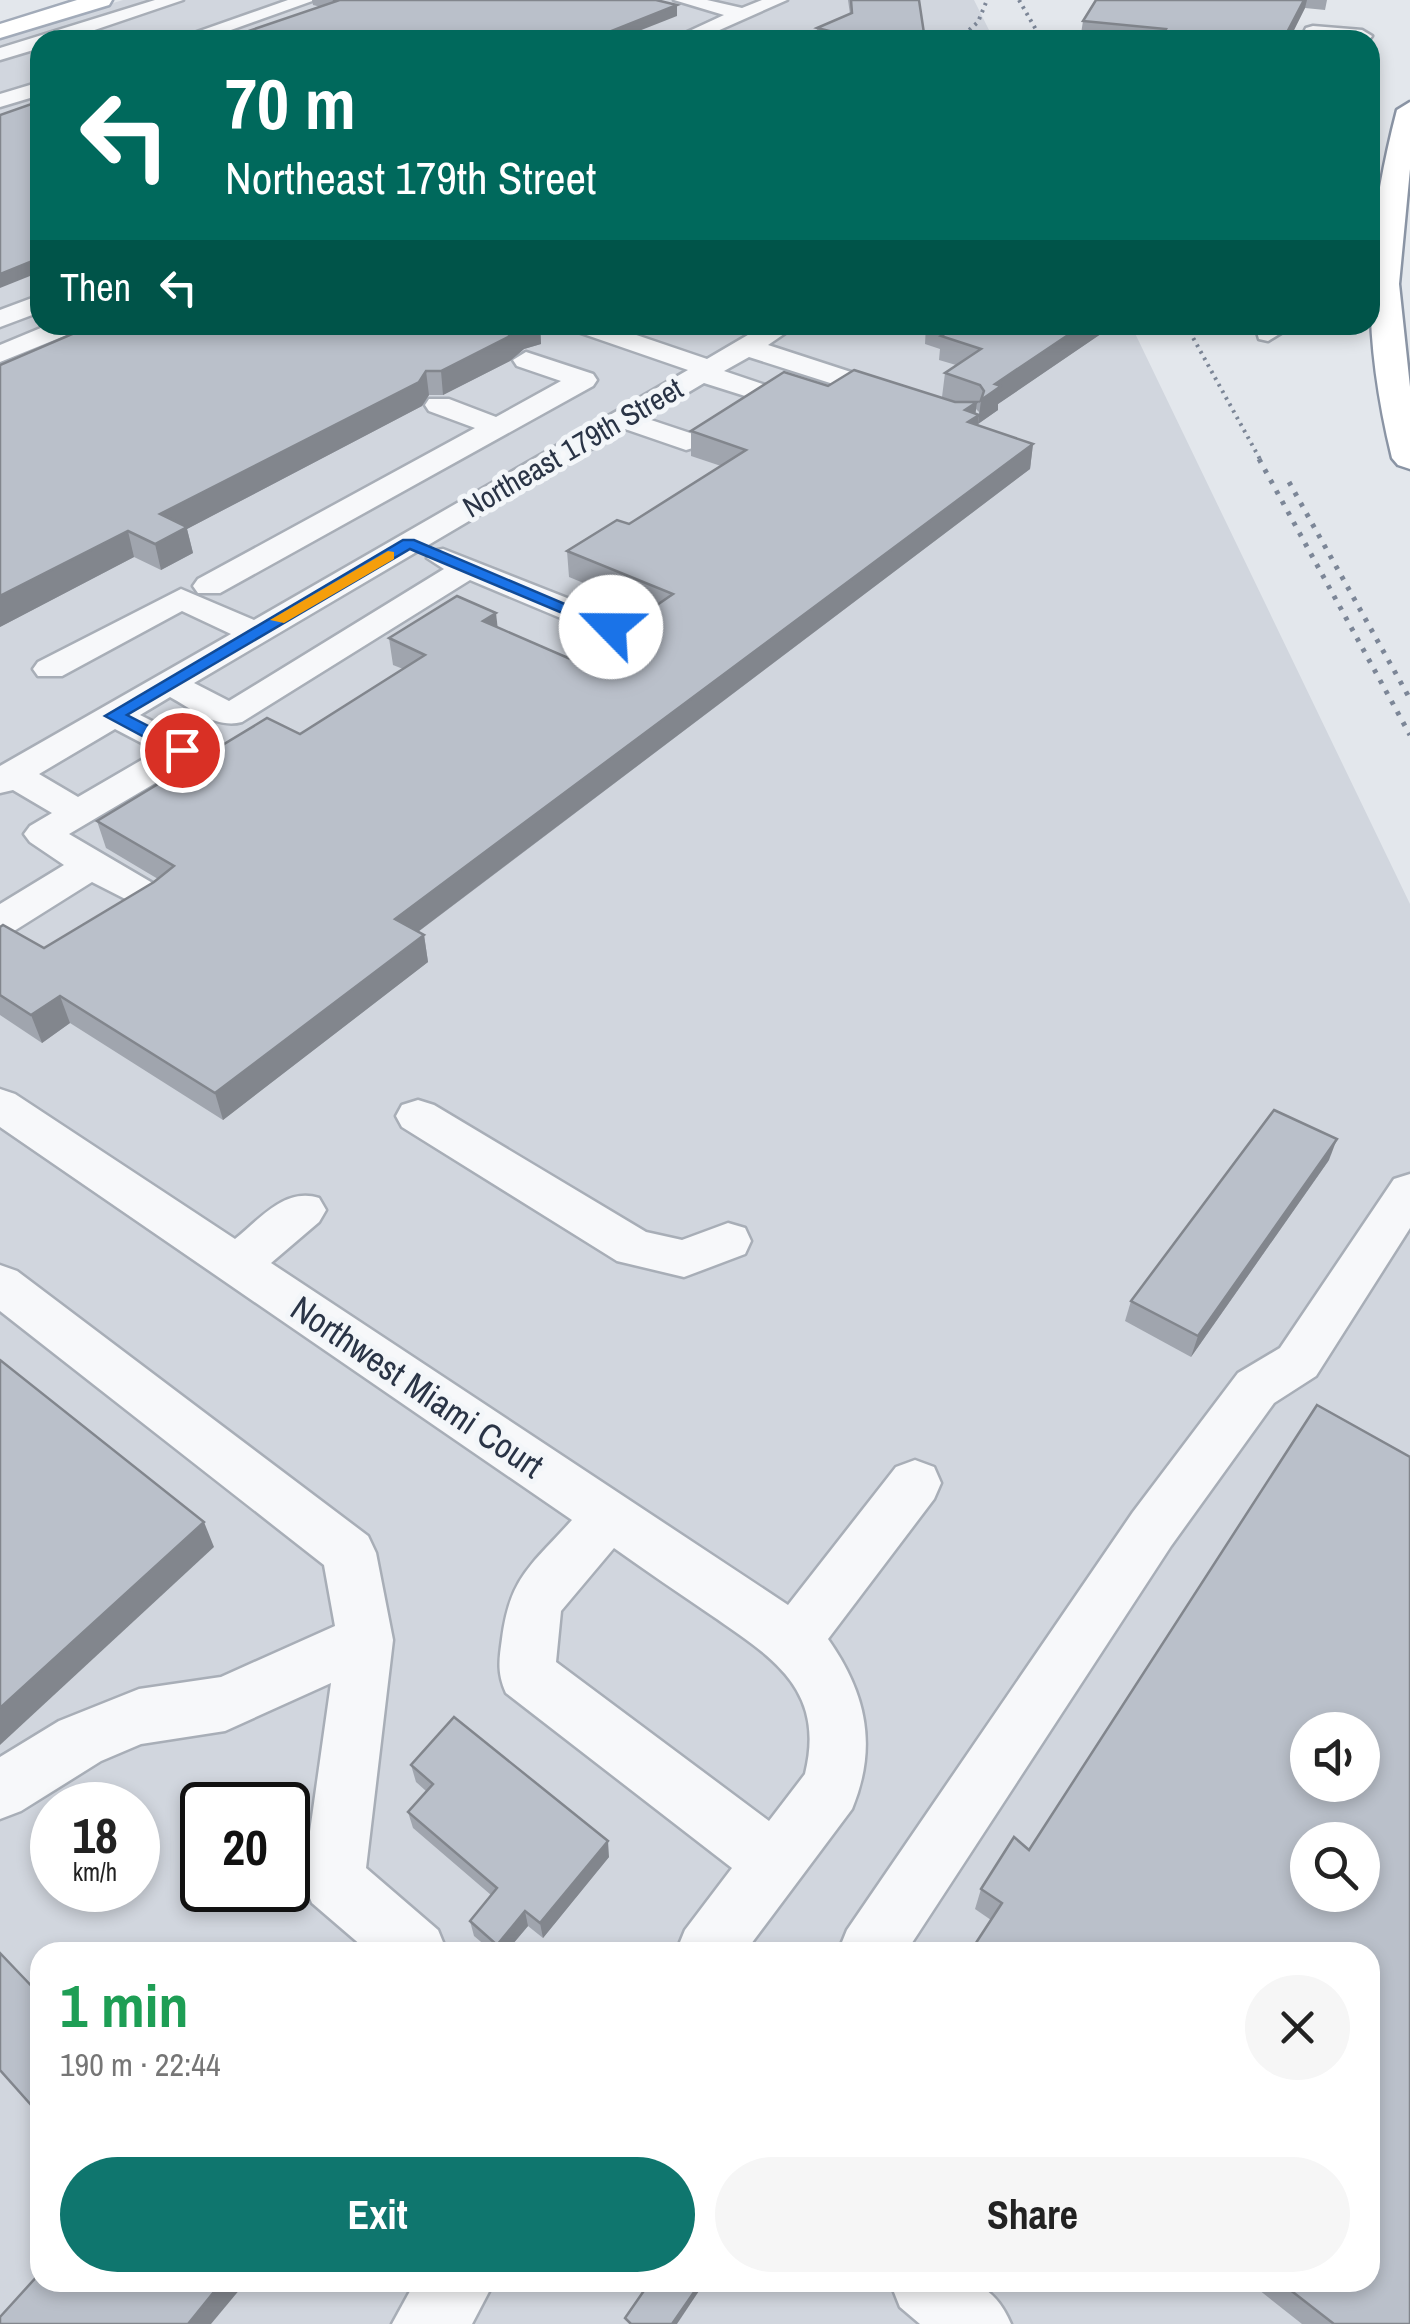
<!DOCTYPE html>
<html lang="en">
<head>
<meta charset="utf-8">
<style>
	body { margin:0; font-family:"Archivo Narrow",sans-serif; background:#f6f6f6; color:#222; height:100vh; display:flex; flex-direction:column; font-size:38px; white-space:nowrap }
	* { box-sizing:border-box; margin:0 }
	p { font-size:32px; color:#767676 }
	.icon { flex:none; width:55px; height:55px; fill:none; stroke:currentColor; stroke-width:2; stroke-linecap:round; stroke-linejoin:round }
	.map { position:relative; flex:1; overflow:hidden }
	.sheet { position:absolute; left:30px; top:1942px; width:1350px; height:350px; display:flex; flex-direction:column; background:#fff; border-radius:30px; box-shadow:0 5px 15px #0003 }
	.sheet>* { flex:none }
	.banner { position:absolute; left:30px; top:30px; width:1350px; height:305px; border-radius:30px; box-shadow:0 5px 15px #0003; background:#00695c; color:#fff; overflow:hidden }
	.fabs { position:absolute; left:1290px; top:1712px; display:grid; gap:20px }
	.fabs a { display:grid; place-items:center; width:90px; height:90px; border-radius:50%; background:#fff; box-shadow:0 5px 15px #0003; font-size:50px }
	.speed { position:absolute; left:30px; top:1782px; display:flex; gap:20px; font-size:50px; font-weight:700; text-align:center }
	.speed>* { display:grid; place-content:center; width:130px; height:130px; border-radius:50%; background:#fff; box-shadow:0 5px 15px #0003; line-height:1 }
	.speed small { font-size:25px; font-weight:400 }
	.speed .limit { border:5px solid #111; border-radius:15px; background:#fff; color:#111 }
	.pin { position:absolute; display:grid; place-items:center; width:85px; height:85px; color:#fff; margin:-42px; border:5px solid #fff; border-radius:50%; box-shadow:0 2px 10px #0007 }
	.me { position:absolute; width:110px; margin:-55px; rotate:293deg; stroke-linejoin:round; filter:drop-shadow(0 0 8px #0008) }
	.turn { display:flex; align-items:center; gap:35px; height:210px; padding:0 30px; font-size:45px }
	.turn .icon { width:130px; height:130px; stroke-width:2.5 }
	.turn b { display:block; font-size:70px; line-height:85px }
	.then { display:flex; align-items:center; height:95px; padding:0 30px; background:#0003; gap:20px; font-size:38px }
	.round { display:grid; place-items:center; flex:none; width:105px; height:105px; border-radius:52px; background:#f6f6f6 }
	.overview { display:flex; align-items:center; justify-content:space-between; height:170px; padding:0 30px }
	h1 { font-size:60px; font-weight:700; line-height:75px; color:#1e9e55 }
	.primary-button { display:flex; gap:20px; margin-top:auto; padding:20px 30px }
	.primary-button a { flex:1; height:115px; border-radius:60px; background:#0f766e; color:#fff; font-size:40px; font-weight:700; line-height:115px; text-align:center }
	.primary-button a+a { background:#f6f6f6; color:#222 }
	.map>svg:first-child { display:block }
	.built { fill:#d1d6de; fill-rule:evenodd }
	.lines { fill:none; stroke-linecap:round; stroke-linejoin:round }
	.minor-casing { stroke:#a8aeb7; stroke-width:5 }
	.major-casing { stroke:#a2abb9; stroke-width:5 }
	.highway-casing { stroke:#8a94a4; stroke-width:5 }
	.minor { fill:#f7f8fa; fill-rule:evenodd }
	.major { fill:#fff; fill-rule:evenodd }
	.highway { fill:#fff; fill-rule:evenodd }
	.rail-far1 { stroke:#7c8697; stroke-width:4; stroke-dasharray:2.5 5; stroke-linecap:butt }
	.rail { stroke:#7c8697; stroke-width:5; stroke-dasharray:4 8; stroke-linecap:butt }
	.wall { fill:#a0a5ae }
	.shaded-wall { fill:#82868d }
	.building { fill:#bac0ca; stroke:#82868d; stroke-width:2.5; fill-rule:evenodd }
	.route { fill:#1a73e8; stroke:#114b97; stroke-width:2.5 }
	.slow { fill:#f59e0b }
	.labels { text-anchor:middle; stroke-width:10; stroke-linejoin:round; paint-order:stroke }
	.far-street-label { font-size:30px; fill:#2a3446; stroke:#f3f6f9 }
	.street-label { font-size:35px; fill:#2a3446; stroke:#f3f6f9 }
</style>
</head>
<body>
<div class="map">
<svg width="1410" height="2324" viewBox="0 0 1410 2324">
	<rect width="100%" height="100%" fill="#e3e7ec"/>
	<path class="built" d="M123,0H974L994,40H40V325H1131L1410,904V2324H0V38ZM1308,1730H1362V1785H1308ZM52,1805H138V1890H52ZM202,1805H288V1890H202ZM1308,1840H1362V1895H1308ZM40,1952H1370V2282H40Z"/>
	<g class="lines">
		<g class="minor-casing">
			<g id="minor">
				<path d="M155,0H183L65,40H40V48L0,60V48Z"/>
				<path d="M288,0H315L203,40H174Z"/>
				<path d="M674,0H707L742,8L762,0H787L697,40H670L724,15Z"/>
				<path d="M1313,26L1362,30L1372,36L1369,40H1300L1306,28Z"/>
				<path d="M40,82V95L0,107V94Z"/>
				<path d="M40,295V312L0,327V310Z"/>
				<path d="M48,325H83L79,330L0,362V345Z"/>
				<path d="M568,325H607L707,359L765,325H797L768,345L906,390L910,396L896,404L749,357L724,371L771,387L775,393L771,399L761,401L704,383L645,418L696,435L700,441L696,447L686,450L625,429L194,683L229,701L444,569L427,558L432,551L443,549L623,620L627,627L623,634H599L470,580L242,722C217,729 192,709 170,697L140,715L196,743L201,751L196,759L69,834L161,888L166,897L161,906L147,910L92,882L14,931L0,935V904L64,865L30,842L24,834L30,826L52,813L13,790L0,793V766L231,634L182,611L62,676H38L33,669L38,662L181,589L254,620L688,370L572,330ZM115,729L157,751L78,797L39,774Z"/>
				<path d="M1255,325H1281V333L1268,341L1259,339Z"/>
				<path d="M526,352L593,374L597,380L593,386L220,593H198L193,586L198,579L475,428L429,411L425,405L429,399H449L496,417L561,381L517,366L513,360Z"/>
				<path d="M0,1089L15,1094L235,1239C260,1219 285,1187 319,1198L326,1210L319,1222L271,1263L788,1605L896,1467L915,1460L934,1467L941,1483L934,1499L828,1639C866,1693 878,1746 852,1809L745,1952H676L685,1930L732,1868L506,1693C497,1673 499,1660 502,1639C510,1576 532,1565 572,1520L0,1127ZM614,1548C646,1571 679,1593 711,1615C772,1657 826,1689 805,1774L769,1821L556,1662L561,1611Z"/>
				<path d="M418,1100L434,1105L646,1232L682,1240L728,1223L745,1228L751,1241L745,1254L684,1277L617,1261L402,1127L396,1116L402,1105Z"/>
				<path d="M1410,1174V1228L1316,1376L1274,1403L1171,1546L906,1952H838L847,1930L1133,1512L1238,1373L1280,1348L1394,1179Z"/>
				<path d="M0,1265L17,1271L368,1536L376,1553L393,1640L366,1868L438,1930L447,1952H369L312,1903L303,1881L331,1683L225,1731L141,1744L101,1761L21,1811L0,1819V1757L59,1721L139,1689L221,1677L335,1626L324,1565L0,1311Z"/>
				<path d="M415,2282H494L472,2324H392Z"/>
				<path d="M890,2282C945,2282 986,2265 1011,2324H920L900,2307Z"/>
			</g>
		</g>
		<g class="major-casing">
			<path id="major" d="M77,0H112L109,5L0,38V24Z"/>
		</g>
		<g class="highway-casing">
			<path id="highway" d="M1410,102V169L1399,284L1410,387V469L1398,465L1392,458C1361,330 1364,237 1397,110Z"/>
		</g>
		<use href="#minor" class="minor"/>
		<use href="#major" class="major"/>
		<use href="#highway" class="highway"/>
		<g class="rail-far1">
			<path d="M1019,0L1042,40"/>
			<path d="M958,40L978,22L987,0"/>
			<path d="M1186,325L1261,461"/>
		</g>
		<g class="rail">
			<path d="M1259,459L1410,735"/>
			<path d="M1289,482L1410,699"/>
		</g>
	</g>
	<g class="wall">
		<path d="M312,0H656L677,5V16L321,7L313,5Z"/>
		<path d="M848,0H919L925,40H816L817,28L850,14Z"/>
		<path d="M1096,0H1327L1325,10L1305,8L1289,40H1080L1083,21Z"/>
		<path d="M93,325H540L541,344L524,349L510,361L443,395H429L422,406L187,529L193,553L161,570L134,557L0,627Z"/>
		<path d="M926,325H1114L998,404V410L978,424L979,412L976,409L975,414L979,415L978,426L1033,444L1030,469L418,932L424,935L428,962L223,1120L70,1023L42,1043L0,1015V927L44,948L158,879L106,848L97,821L300,734L403,669L393,665L389,638L498,627L575,661L649,610L569,577L567,551L629,524L721,466L691,456V431L828,386L957,402L942,397L945,373L956,365L939,360L940,349L925,344Z"/>
		<path d="M1329,1160L1191,1357L1125,1321L1131,1301Z"/>
		<path d="M411,1765L609,1857L543,1938L528,1926L506,1952H493L474,1936L470,1921L491,1895L413,1828L408,1812L426,1791L416,1782Z"/>
		<path d="M1014,1837L1410,2324H1302L1249,2282H1370L991,1920L975,1909L981,1889Z"/>
	</g>
	<g class="shaded-wall">
		<path d="M1304,0H1307L1305,8L1289,40H1283Z"/>
		<path d="M677,5V16L616,40H589Z"/>
		<path d="M40,258V272L0,288V274Z"/>
		<path d="M522,325H540L541,344L524,349L510,361L443,395L441,371Z"/>
		<path d="M1083,325H1114L998,404V410L978,424L981,400L995,384Z"/>
		<path d="M426,371L429,395L422,406L187,529L193,553L161,570L155,544L160,514Z"/>
		<path d="M977,402L975,417L979,415L976,439L965,447V410Z"/>
		<path d="M1033,444L1030,469L399,946L395,919Z"/>
		<path d="M128,531L134,557L0,627V596Z"/>
		<path d="M496,613L499,639L483,621Z"/>
		<path d="M424,935L428,962L223,1120L215,1093Z"/>
		<path d="M60,996L70,1023L42,1043L31,1015Z"/>
		<path d="M1337,1139L1329,1160L1191,1357L1198,1336Z"/>
		<path d="M204,1522L214,1547L0,1745V1708Z"/>
		<path d="M608,1841L609,1857L543,1938L540,1923Z"/>
		<path d="M525,1911L528,1926L506,1952H499L497,1945Z"/>
		<path d="M222,2282H246L211,2324H188Z"/>
		<path d="M701,2282H705L677,2324H672Z"/>
	</g>
	<g class="building">
		<path d="M333,0H656L677,5L589,40H222L337,1Z"/>
		<path d="M851,0H919L925,40H866L817,28L852,13Z"/>
		<path d="M1096,0H1304L1283,40H1160L1166,29L1083,21Z"/>
		<path d="M40,101V258L0,274V115Z"/>
		<path d="M93,325H522L508,337L441,371H426L419,382L160,514L187,527L155,544L128,531L0,596V365Z"/>
		<path d="M941,325H1083L995,384L1001,386L981,400L984,391L980,385L945,373L981,349L941,336L953,329Z"/>
		<path d="M854,370L955,402H977L965,410L979,415L968,422L1033,444L395,919L424,935L215,1093L60,996L31,1015L0,995V927L3,925L44,948L154,882L174,866L97,821L267,718L300,734L425,655L389,638L457,596L496,613L483,621L575,661L673,594L567,551L617,520L629,524L746,450L691,431L784,372L828,386Z"/>
		<path d="M1274,1110L1337,1139L1198,1336L1131,1301Z"/>
		<path d="M0,1360L204,1522L0,1708Z"/>
		<path d="M1317,1405L1410,1457V2324H1334L1280,2282H1370V1952H970L1002,1903L981,1889L1014,1837L1029,1850ZM1308,1730H1362V1785H1308ZM1308,1840H1362V1895H1308Z"/>
		<path d="M454,1717L608,1841L540,1923L525,1911L497,1945L470,1921L497,1888L408,1812L433,1784L411,1765Z"/>
		<path d="M0,1953L40,1995V2115L0,2070Z"/>
		<path d="M40,2273V2282H222L188,2324H0V2317Z"/>
		<path d="M650,2282H701L672,2324H631L625,2318Z"/>
	</g>
	<path class="route" d="M403,540H414L619,627L605,631L410,549L127,715L189,747V754H176L105,716Z"/>
	<path class="slow" d="M388,551L394,552V559L284,623L270,620Z"/>
	<g class="labels">
		<g class="far-street-label">
			<text transform="translate(573 448) rotate(-30)" y="10">Northeast 179th Street</text>
		</g>
		<g class="street-label">
			<text transform="translate(417 1387) rotate(34)" y="12">Northwest Miami Court</text>
		</g>
	</g>
</svg>
<div class="fabs">
<a><svg class="icon" aria-label="sound" viewBox="0 0 24 24"><path d="M4 9h4l5-4v14l-5-4H4zM17 9q2 3 0 6"/></svg></a>
<a><svg class="icon" aria-label="search" viewBox="0 0 24 24"><circle cx="10" cy="10" r="6"/><path d="M15 15l6 6"/></svg></a>
</div>
<div class="speed"><div>18<small>km/h</small></div><div class="limit">20</div></div>
<div class="pin" style="left:182px;top:750px;background:#d93025"><svg class="icon" aria-label="arrive" viewBox="0 0 24 24"><path d="M6 21V4h12l-3 4 3 4H6"/></svg></div>
<svg class="me" style="left:611px;top:627px" viewBox="-20 -20 40 40"><circle r="19" fill="#fff"/><path d="M0-13L10 11 0 6-10 11z" fill="#1a73e8"/></svg>
<div class="banner">
<div class="turn"><svg class="icon" aria-label="left" viewBox="0 0 24 24"><path d="M17 20v-9H6M10 6l-5 5 5 5"/></svg><div><b>70 m</b>Northeast 179th Street</div></div>
<div class="then">Then<svg class="icon" aria-label="left" viewBox="0 0 24 24"><path d="M17 20v-9H6M10 6l-5 5 5 5"/></svg></div>
</div>
<section class="sheet">
<div class="overview"><div><h1>1 min</h1><p>190 m · 22:44</p></div><a class="round"><svg class="icon" aria-label="close" viewBox="0 0 24 24"><path d="M6 6l12 12M18 6L6 18"/></svg></a></div>
<div class="primary-button"><a>Exit</a><a>Share</a></div>
</section>
</div>
</body>
</html>
